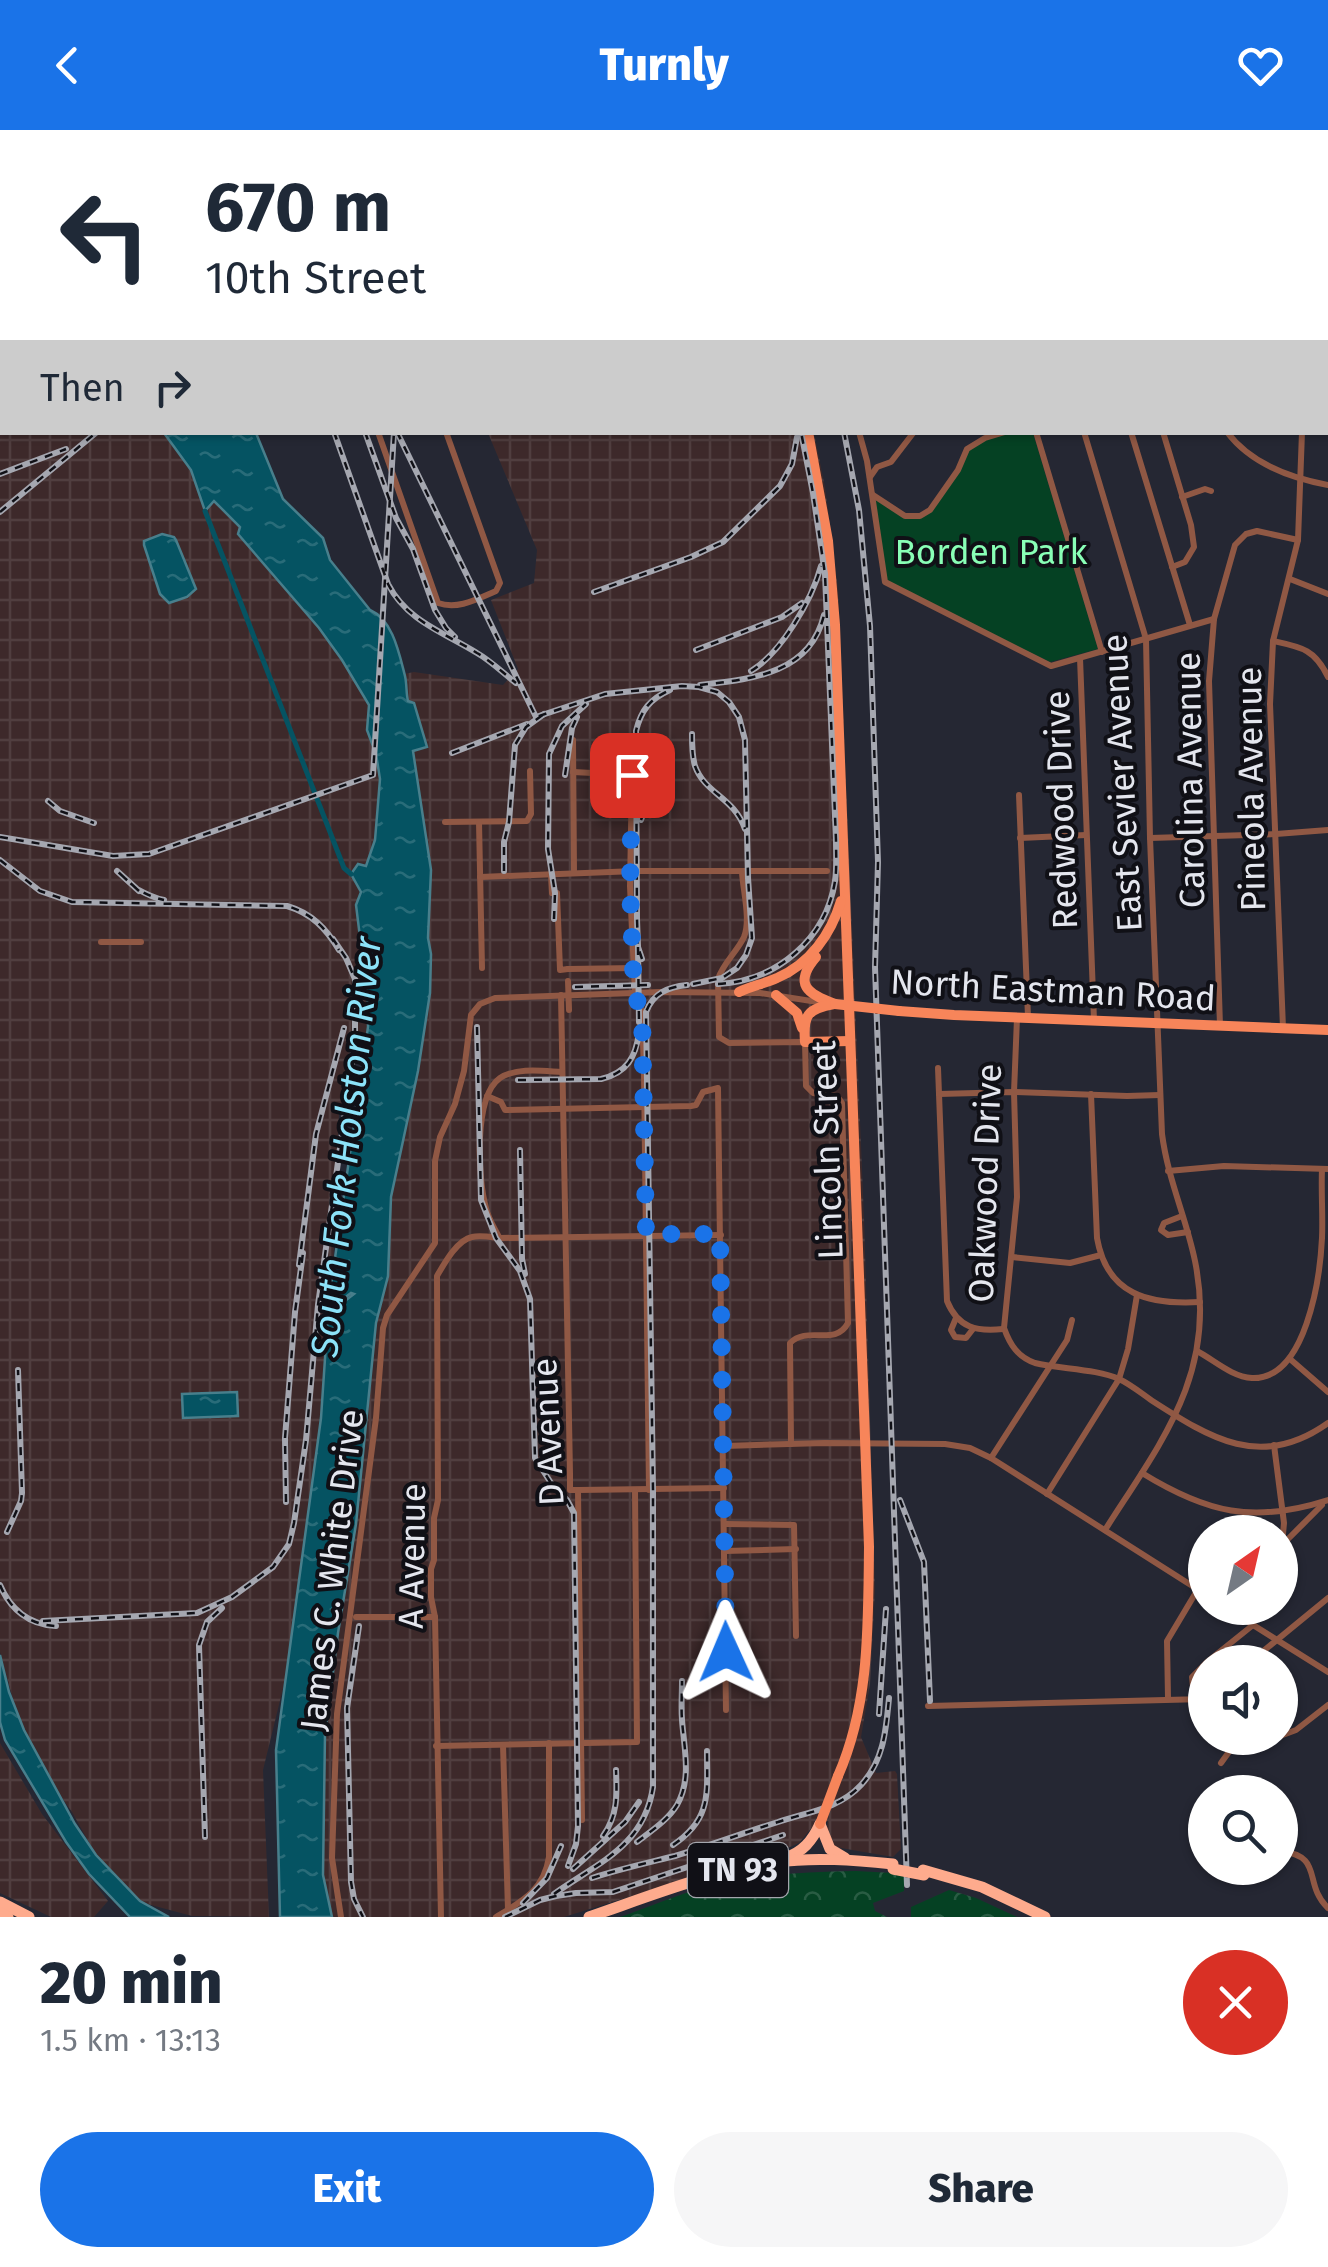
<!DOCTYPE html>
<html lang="en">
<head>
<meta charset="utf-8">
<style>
	body { margin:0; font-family:"Fira Sans",sans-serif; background:#f6f6f7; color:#1f2937; height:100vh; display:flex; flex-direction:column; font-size:38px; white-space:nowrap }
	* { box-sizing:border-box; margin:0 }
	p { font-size:32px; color:#747a83 }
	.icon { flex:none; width:55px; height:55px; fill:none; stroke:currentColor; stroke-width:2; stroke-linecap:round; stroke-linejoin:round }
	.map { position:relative; height:1787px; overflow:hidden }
	.drawer { display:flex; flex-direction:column; background:#fff; flex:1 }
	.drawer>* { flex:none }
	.guide { position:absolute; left:0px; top:0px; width:1330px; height:305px; box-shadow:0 2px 8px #0004; background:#fff; color:#1f2937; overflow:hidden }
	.needle { width:65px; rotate:34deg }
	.tools { position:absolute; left:1188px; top:1385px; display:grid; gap:20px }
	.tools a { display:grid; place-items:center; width:110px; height:110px; border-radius:50%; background:#fff; box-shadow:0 2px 8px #0004; font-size:50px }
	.pin { position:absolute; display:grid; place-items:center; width:85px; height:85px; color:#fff; margin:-42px; border-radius:20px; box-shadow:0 5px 15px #0006 }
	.me { position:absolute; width:110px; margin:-55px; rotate:359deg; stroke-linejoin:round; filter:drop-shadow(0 0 8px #0008) }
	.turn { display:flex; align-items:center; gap:35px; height:210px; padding:0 40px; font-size:45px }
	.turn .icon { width:130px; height:130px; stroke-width:2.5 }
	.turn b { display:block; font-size:70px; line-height:85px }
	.then { display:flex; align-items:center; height:95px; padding:0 40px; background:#0003; gap:20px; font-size:38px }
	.round { display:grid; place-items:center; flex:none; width:105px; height:105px; border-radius:52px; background:#f6f6f7 }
	.overview { display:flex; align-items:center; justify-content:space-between; height:170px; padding:0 40px }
	h1 { font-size:60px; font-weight:800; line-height:75px }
	.primary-button { display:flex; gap:20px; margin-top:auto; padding:20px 40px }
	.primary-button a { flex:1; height:115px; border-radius:60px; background:#1a73e8; color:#fff; font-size:40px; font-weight:800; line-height:115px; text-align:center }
	.primary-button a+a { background:#f6f6f7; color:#1f2937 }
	header { display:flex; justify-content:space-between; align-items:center; height:130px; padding:0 40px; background:#1a73e8; color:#fff; font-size:45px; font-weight:800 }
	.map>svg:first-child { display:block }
	.industrial { fill:url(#industrial-grid) }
	.forest { fill:url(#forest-crowns) }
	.park { fill:#054123 }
	.water { fill:url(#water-ripples); stroke:#487f8c; stroke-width:2.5 }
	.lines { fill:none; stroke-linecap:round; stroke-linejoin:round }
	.canal { stroke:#055362; stroke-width:5 }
	.minor { stroke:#905844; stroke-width:6 }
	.major { stroke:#f7855a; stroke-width:10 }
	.highway { stroke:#feab8d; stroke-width:11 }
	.rail-casing { stroke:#a5a7b0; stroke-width:6 }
	.rail { stroke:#101016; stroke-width:2.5; stroke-dasharray:8; stroke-linecap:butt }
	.minor-bridge { stroke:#905844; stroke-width:6 }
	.major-bridge { stroke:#f7855a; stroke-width:10 }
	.highway-bridge { stroke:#feab8d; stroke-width:11 }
	.route { stroke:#1a73e8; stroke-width:18; stroke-dasharray:0 32.4 }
	.labels { text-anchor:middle; stroke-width:8; stroke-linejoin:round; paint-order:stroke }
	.shield { fill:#101016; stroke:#a4a6ad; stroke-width:2.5 }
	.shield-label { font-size:32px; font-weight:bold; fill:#e4e6ee }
	.park-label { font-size:35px; fill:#89ffb6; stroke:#101016 }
	.street-label { font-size:35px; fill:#e4e6ee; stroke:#101016 }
	.water-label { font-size:38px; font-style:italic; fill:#8ce3f9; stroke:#101016 }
</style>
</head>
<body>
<header><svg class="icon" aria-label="back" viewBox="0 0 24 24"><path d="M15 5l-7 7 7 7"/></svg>Turnly<svg class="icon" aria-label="heart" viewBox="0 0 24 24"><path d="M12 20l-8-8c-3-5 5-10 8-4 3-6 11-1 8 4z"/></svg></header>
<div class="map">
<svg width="1328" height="1787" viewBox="0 0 1328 1787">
	<defs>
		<pattern id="industrial-grid" width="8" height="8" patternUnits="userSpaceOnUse" patternTransform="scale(2.5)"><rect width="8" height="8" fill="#3d292a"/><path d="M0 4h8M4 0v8" fill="none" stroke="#503e3f"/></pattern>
		<pattern id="forest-crowns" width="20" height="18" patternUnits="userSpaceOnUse" patternTransform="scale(2.5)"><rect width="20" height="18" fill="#054123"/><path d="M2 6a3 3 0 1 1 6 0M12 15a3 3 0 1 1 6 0" fill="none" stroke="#295c43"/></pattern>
		<pattern id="water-ripples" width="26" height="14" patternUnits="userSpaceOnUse" patternTransform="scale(2.5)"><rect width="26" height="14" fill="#055362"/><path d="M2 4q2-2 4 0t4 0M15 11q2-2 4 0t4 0" fill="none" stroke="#296c79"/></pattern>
	</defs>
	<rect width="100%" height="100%" fill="#252733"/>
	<g class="industrial">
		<path d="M0,0H98V2H2V302L164,303L191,340L204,380L214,371L241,398L238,404L319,498L357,554L369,575L367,600L376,624L380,649L375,710L359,758L368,897L339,982L329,1245L298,1497L263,1640L269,1787L192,1786L140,1772L96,1725L72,1682L40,1637L20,1595L0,1522Z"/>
		<path d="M313,0H714L715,2H303Z"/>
		<path d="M488,303H814L825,357L838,459L864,1088L875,1460L870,1554L861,1607L876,1643L895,1641L897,1644L901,1719L893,1727L835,1717L827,1699L828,1691L814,1695L799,1713L790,1717L564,1787H332L323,1745L325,1604L365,1314L376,1193L388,1144L391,1067L418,941L430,863L431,824L428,808L431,740L413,621L426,617L406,565L407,551L404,544L414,542L503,555L518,539L491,470L534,453L537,420Z"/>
		<path d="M0,1613L42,1684L108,1771L94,1787H51L0,1763Z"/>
	</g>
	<g class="forest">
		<path d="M856,1741L893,1743L904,1747V1761L873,1773L875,1781L887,1787H620C649,1777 679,1764 709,1756C757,1744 807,1742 856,1741Z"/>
		<path d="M949,1760L976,1768L1017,1787H911V1777Z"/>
	</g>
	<path class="park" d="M1005,303H1033L1098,519L1050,532L886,453L875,366C895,379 907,394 930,379L970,320L985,308Z"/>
	<g class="water">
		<path d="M164,303H256L283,369L323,408L330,430L370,480C393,490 399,523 405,546C407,555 406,563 408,571L414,573L427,617L413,621L431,740L428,808L431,824L430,863L418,941L391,1067L388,1146L376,1193L356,1394L338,1503L325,1604L323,1745L332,1787H280L276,1620L321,1288L328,1184L354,1164L351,1163L334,1176L328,1177L368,897V872L356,775L361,762L351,744L358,734L366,736L375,710L380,649L376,624L367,600L369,575L342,530L319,498L238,404L240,397L214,371L205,381L191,340Z"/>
		<path d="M162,404L174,407L176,410L196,459L187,467L169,473L160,464L144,415V411Z"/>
		<path d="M237,1262L238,1286L183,1288L182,1264Z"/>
		<path d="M0,1525L9,1562L24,1600L75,1694L96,1725L140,1771L169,1787H130L89,1744L66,1712L5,1610L0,1592Z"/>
	</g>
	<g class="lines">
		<path class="canal" d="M205,381L344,738L351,744"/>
		<g class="minor">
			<path d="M682,0L683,2"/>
			<path d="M829,0L830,2"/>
			<path d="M891,0L892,2"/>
			<path d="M944,0L945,2"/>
			<path d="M993,0V2"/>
			<path d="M1038,0L1039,2"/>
			<path d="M298,2L305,0"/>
			<path d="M961,2L970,0"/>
			<path d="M1121,2V0"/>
			<path d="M1328,156V157"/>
			<path d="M378,302L438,473C458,480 477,469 496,461L500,453L446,302"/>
			<path d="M859,302L867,331L885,452L1051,536L1214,489"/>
			<path d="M1036,302L1102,522"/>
			<path d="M1084,302L1146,509L1150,708L1162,1004C1168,1050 1186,1087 1195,1131C1218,1243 1161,1312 1105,1400"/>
			<path d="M1131,302L1190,495"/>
			<path d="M1163,302L1191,395L1194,417L1185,432L1172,437"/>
			<path d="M1227,302C1251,334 1290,348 1328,355"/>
			<path d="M870,347L877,337L891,332L914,302"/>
			<path d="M873,365L905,386H920L930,380L958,340L967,319L985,308L1005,302"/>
			<path d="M1182,367L1205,359L1211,361"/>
			<path d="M1290,449L1328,464"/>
			<path d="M1273,511C1301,517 1315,519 1328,547"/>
			<path d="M1080,528L1094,890"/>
			<path d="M573,610L574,743"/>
			<path d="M573,642L632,645L630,756L635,863L642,882L644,942L649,1360"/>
			<path d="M1019,665L1028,887"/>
			<path d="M445,692L527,691L531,684L530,641"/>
			<path d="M479,692L482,838"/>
			<path d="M1020,708L1086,705"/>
			<path d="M1150,708L1276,704L1328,700"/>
			<path d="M742,742C743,761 751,790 744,807C737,822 723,833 718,849L719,907L729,913L805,912L806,956L813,963L837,966L842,973L848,1193C835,1217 808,1195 790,1213L791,1314"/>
			<path d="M551,744L552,763H557L560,840L568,839"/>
			<path d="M480,747L636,741H827"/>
			<path d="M101,812H141"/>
			<path d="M568,839L635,838"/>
			<path d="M561,865L570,1343V1360H578L582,1690"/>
			<path d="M1017,888L1014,962L1017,1067L1004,1198C1010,1215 1018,1227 1035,1233C1060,1239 1097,1239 1119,1249C1130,1254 1141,1263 1151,1270C1210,1308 1261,1341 1328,1293"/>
			<path d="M1220,896L1209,551L1214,489L1235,415L1246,404L1257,401L1298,410"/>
			<path d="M1283,898L1270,574L1273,511L1298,410L1302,302"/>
			<path d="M938,938L947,1171C958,1198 977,1202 1003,1199"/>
			<path d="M939,964L1014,962L1127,966L1160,965"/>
			<path d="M1091,964L1097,1108C1107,1165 1149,1175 1200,1172"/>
			<path d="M487,966L501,972L505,980L691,976L696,975L703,962L718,958L726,1580"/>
			<path d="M1168,1041L1224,1036L1328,1039"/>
			<path d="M1182,1086L1164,1093L1161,1100L1168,1105L1188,1102"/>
			<path d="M499,1107C494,1097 488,1088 486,1078C478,1050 473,967 500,948C517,937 543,941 562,942"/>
			<path d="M1012,1127L1070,1133L1101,1125"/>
			<path d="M956,1188L951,1200L955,1207L966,1208L973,1199"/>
			<path d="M1197,1221C1214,1230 1232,1247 1252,1248C1306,1250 1320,1148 1322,1108C1323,1085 1321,1062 1322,1039"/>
			<path d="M1290,1229L1328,1262"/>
			<path d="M1274,1315L1284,1393L1282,1415"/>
			<path d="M724,1316L825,1313L945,1314L970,1318L991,1328L1205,1464"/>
			<path d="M991,1328L1067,1210L1072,1190"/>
			<path d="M1142,1343C1207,1383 1253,1394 1328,1370"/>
			<path d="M578,1360L724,1358"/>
			<path d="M1047,1364L1119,1249L1128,1219L1137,1165"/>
			<path d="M725,1394L794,1395L796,1506"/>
			<path d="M1282,1415L1322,1375"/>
			<path d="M725,1421L796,1419"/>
			<path d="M1226,1478L1328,1542"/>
			<path d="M356,1487H435"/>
			<path d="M1207,1532L1253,1495"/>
			<path d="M1250,1532L1328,1468"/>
			<path d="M1194,1567L1192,1547L1205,1534"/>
			<path d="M1168,1568L1167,1511L1198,1459"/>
			<path d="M928,1576L1205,1569"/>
			<path d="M1280,1606L1296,1600L1328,1575"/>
			<path d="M503,1615L508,1780"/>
			<path d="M436,1616L637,1612L635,1360"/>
			<path d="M1221,1633L1239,1608"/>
			<path d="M1280,1721C1325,1726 1302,1753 1328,1778"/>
			<path d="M341,1787L332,1728L337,1584L376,1288L383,1198L387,1185L435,1113V1031L440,1007L455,974L464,941L471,885L480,874L495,868L661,862L760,863L824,873"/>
			<path d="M441,1787L435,1487L431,1467V1439L434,1430V1388L438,1370L437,1146C444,1134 457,1110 472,1107C480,1105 491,1107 499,1108L721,1105"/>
			<path d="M496,1787C523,1771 544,1760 549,1727V1613"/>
		</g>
		<g class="major">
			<path d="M290,0L293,2"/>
			<path d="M1289,0L1291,2"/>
			<path d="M733,2L737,0"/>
			<path d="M748,2L751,0"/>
			<path d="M1328,48V49"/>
			<path d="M0,285L2,284"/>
			<path d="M808,302L828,411L835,495L869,1417C868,1495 870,1573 838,1646"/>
			<path d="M816,827C793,854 807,864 835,874"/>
			<path d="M739,862C751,856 764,854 777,848C810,834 831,804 841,771"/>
			<path d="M776,865L797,883L802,898"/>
			<path d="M834,874C807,879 803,885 805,912L850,911"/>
			<path d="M899,881L954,885L1328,900"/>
		</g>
		<g class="highway">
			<path d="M820,1694L830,1719L845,1728"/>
			<path d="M785,1728C803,1722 812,1711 820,1694"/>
			<path d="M923,1740L982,1757L1045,1787"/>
			<path d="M0,1772L29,1787"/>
			<path d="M0,1783L8,1787"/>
			<path d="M589,1787C650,1766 712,1741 776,1732C815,1727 854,1730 893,1734"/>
		</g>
		<g class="rail-casing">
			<g id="rail">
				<path d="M71,0V2"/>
				<path d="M226,0L227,2"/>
				<path d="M731,0L732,2"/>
				<path d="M334,302L388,454C407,491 443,502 477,523C491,531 503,543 516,553"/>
				<path d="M365,302L396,388L413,419L435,480L446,498L455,507"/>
				<path d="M397,302L536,587L605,564L682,556L699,557L717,562L729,572L739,587L745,610L748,748L752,808L746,825L737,838L722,848L693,854"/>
				<path d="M844,302L859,380L870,496L878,732L875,837L907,1755"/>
				<path d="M0,344L66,319"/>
				<path d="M0,382L97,302"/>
				<path d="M594,462L691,427L723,412L780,356L792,334L797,307"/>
				<path d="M696,520L782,487L802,473"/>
				<path d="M751,541C781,523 812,470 821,436"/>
				<path d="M700,555C752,549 810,544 824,485"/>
				<path d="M692,604C692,614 692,626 695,636C705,664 734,667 745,699"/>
				<path d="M452,623L527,594"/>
				<path d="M565,645L572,598L577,587"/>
				<path d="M48,671L60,681L94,693"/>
				<path d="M641,690L660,638L661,613"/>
				<path d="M0,707L113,726L149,724L373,645L394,302"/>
				<path d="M0,730L40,761L72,772L287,776C311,783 326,798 339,820"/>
				<path d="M504,741V712L509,692L515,615L526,597L544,584"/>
				<path d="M139,761L117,741L137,759C146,764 154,768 164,770"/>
				<path d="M554,789L555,763L548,719L549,624L562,596L586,574"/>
				<path d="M638,817L639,892"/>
				<path d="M642,829L638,817L637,789L636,601C641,580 650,569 670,560"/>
				<path d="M718,854C777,851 826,809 835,751C837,738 836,724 836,710L825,444L813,363L801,302"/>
				<path d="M575,857L648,855"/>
				<path d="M477,897L481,1070L496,1108L520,1141L530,1169L535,1328L551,1353L567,1370L574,1383L578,1696L576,1714L568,1736"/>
				<path d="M518,950L601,949C627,943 636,927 639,902"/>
				<path d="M520,1020L522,1129L525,1144"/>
				<path d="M299,1135L316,1004L344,898"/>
				<path d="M900,1370L924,1432L930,1571"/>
				<path d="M286,1372L285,1308L295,1182L303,1123"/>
				<path d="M7,1402L21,1371L22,1363L18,1240"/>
				<path d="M0,1455C10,1479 29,1495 56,1496"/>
				<path d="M43,1491L197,1483L232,1467L273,1437L289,1414L294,1393L306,1310L318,1175L355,911V849L346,828L333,809"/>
				<path d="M359,1496L347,1578L351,1752L354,1769L363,1787"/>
				<path d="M879,1584L886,1479"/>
				<path d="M603,1706C618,1685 617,1665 616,1640"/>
				<path d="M205,1707L199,1515L207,1492L222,1478"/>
				<path d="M637,1712C651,1701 668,1690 677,1675C692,1649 684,1618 682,1590C681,1577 682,1564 682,1551"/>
				<path d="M673,1715C712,1689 707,1663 707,1621"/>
				<path d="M573,1739L625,1692L639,1672"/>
				<path d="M592,1748C620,1739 647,1733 675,1726C709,1716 743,1703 778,1692C807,1682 839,1679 861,1655C884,1630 886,1600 889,1568"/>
				<path d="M554,1764C597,1733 644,1717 653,1657V1360L646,882C653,863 668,857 687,855"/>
				<path d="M523,1773L547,1748L561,1716"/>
				<path d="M505,1787L540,1770L556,1766L576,1763L613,1762L783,1705"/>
			</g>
		</g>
		<use href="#rail" class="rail"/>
		<path class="minor-bridge" d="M568,851L569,880"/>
		<g class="major-bridge">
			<path d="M835,874L899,881"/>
			<path d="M820,1694L838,1646"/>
		</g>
		<path class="highway-bridge" d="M893,1739L924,1745"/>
	</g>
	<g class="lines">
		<path class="route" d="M632,645L630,756L634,863L642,882L646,1104H720L726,1522"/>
	</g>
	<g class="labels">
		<rect class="shield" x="688" y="1713" width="100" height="54" rx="8"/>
		<g class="shield-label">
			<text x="738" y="1751">TN 93</text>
		</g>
		<g class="park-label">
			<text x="991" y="434">Borden Park</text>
		</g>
		<g class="street-label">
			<text transform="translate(1190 650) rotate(-91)" y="12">Carolina Avenue</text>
			<text transform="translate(1122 653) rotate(-93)" y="12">East Sevier Avenue</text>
			<text transform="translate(1251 659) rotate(-91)" y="12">Pineola Avenue</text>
			<text transform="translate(1061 680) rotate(-92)" y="12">Redwood Drive</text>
			<text transform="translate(1053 860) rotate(3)" y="12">North Eastman Road</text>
			<text transform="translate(827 1020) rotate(-92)" y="12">Lincoln Street</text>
			<text transform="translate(985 1053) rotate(-88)" y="12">Oakwood Drive</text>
			<text transform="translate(548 1302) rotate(-93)" y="12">D Avenue</text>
			<text transform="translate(412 1426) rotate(-89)" y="12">A Avenue</text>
			<text transform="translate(332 1440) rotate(-83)" y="12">James C. White Drive</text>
		</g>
		<g class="water-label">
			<text transform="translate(346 1017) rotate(-84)" y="13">South Fork Holston River</text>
		</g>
	</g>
</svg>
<div class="tools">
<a><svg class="needle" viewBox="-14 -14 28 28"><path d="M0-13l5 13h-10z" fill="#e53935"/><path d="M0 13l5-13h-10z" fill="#747a83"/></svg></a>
<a><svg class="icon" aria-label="sound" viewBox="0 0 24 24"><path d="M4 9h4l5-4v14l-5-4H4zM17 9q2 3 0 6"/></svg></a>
<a><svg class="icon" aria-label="search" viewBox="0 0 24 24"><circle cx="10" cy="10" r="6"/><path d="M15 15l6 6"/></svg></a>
</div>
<div class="pin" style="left:632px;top:645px;background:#d93025"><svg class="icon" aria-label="arrive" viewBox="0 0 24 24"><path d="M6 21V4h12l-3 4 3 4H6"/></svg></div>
<svg class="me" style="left:726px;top:1522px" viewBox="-20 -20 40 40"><path d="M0-17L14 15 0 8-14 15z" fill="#1a73e8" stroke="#fff" stroke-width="4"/></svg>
<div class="guide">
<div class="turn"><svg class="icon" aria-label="left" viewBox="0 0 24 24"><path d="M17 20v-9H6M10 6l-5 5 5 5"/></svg><div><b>670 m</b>10th Street</div></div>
<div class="then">Then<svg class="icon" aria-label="right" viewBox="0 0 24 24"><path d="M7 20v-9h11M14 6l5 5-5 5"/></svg></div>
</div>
</div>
<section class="drawer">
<div class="overview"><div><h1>20 min</h1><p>1.5 km · 13:13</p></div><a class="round" style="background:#d93025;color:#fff"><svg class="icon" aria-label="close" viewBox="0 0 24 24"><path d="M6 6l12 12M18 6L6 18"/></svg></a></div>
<div class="primary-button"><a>Exit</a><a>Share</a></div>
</section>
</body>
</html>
